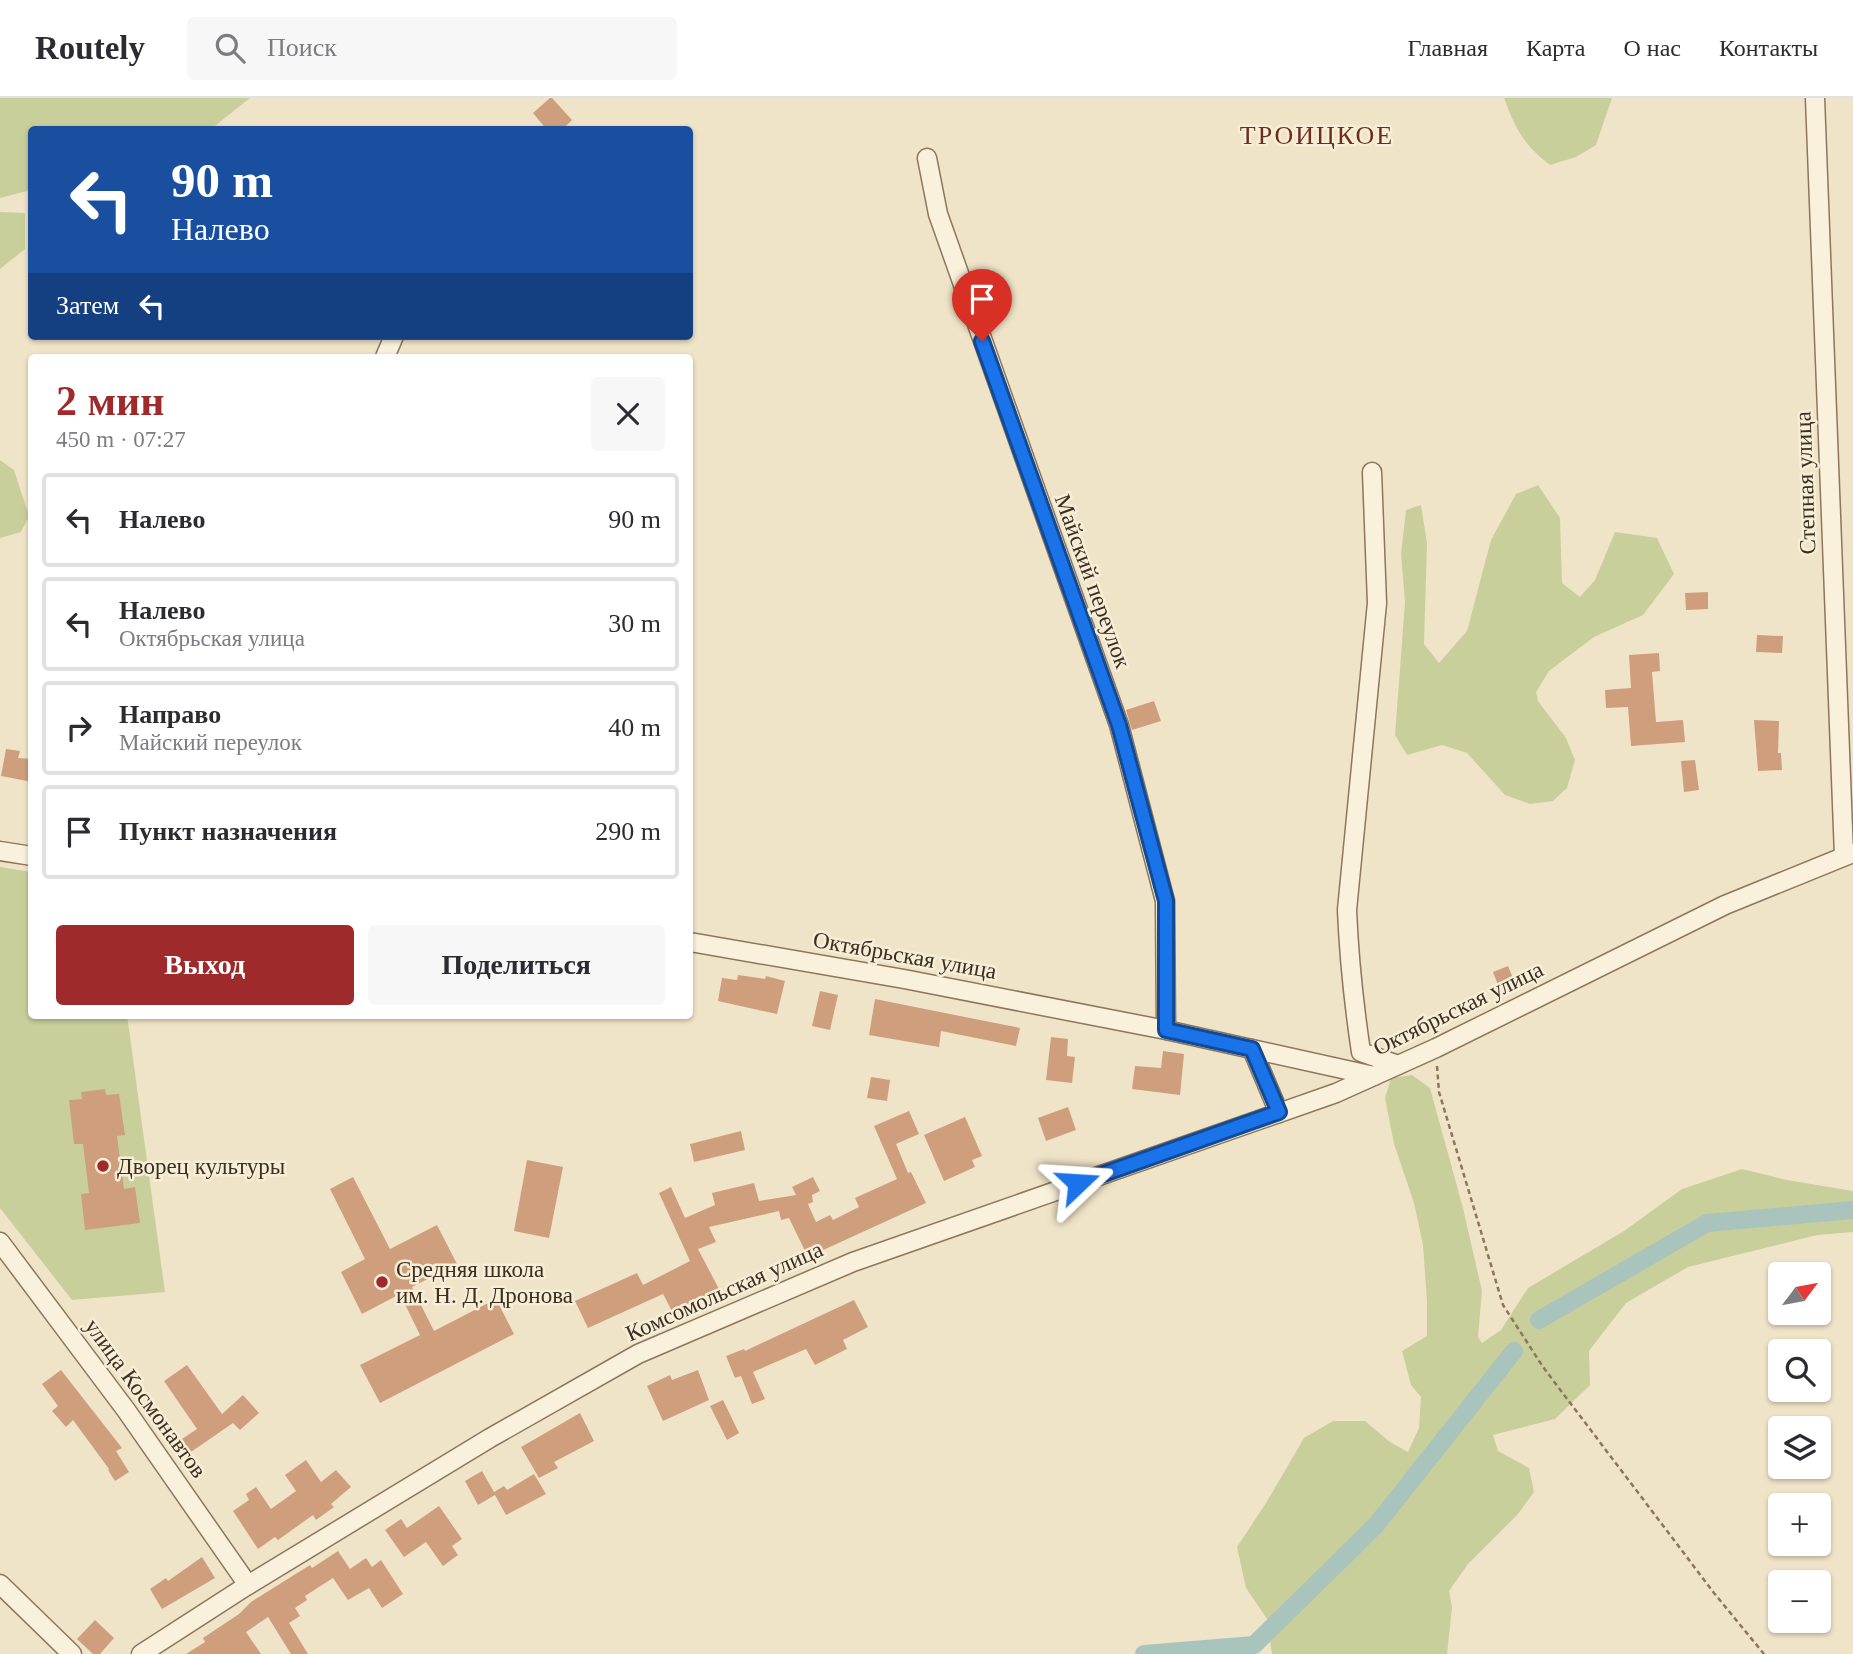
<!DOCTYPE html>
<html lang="ru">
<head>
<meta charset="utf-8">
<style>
	body { margin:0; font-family:Georgia,serif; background:#f7f7f7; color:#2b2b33; height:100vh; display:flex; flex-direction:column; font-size:26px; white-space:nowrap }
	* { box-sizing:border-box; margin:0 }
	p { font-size:23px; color:#7c7c81 }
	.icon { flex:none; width:38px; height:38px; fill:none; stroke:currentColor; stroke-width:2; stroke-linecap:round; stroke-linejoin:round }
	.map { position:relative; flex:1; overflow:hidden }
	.panel { position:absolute; left:28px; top:256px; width:665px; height:665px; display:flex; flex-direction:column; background:#fff; border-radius:7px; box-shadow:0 2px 5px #0004 }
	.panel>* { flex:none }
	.banner { position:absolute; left:28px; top:28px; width:665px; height:214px; border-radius:7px; box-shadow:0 2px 5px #0004; background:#1a4fa0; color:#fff; overflow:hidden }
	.needle { width:46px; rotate:58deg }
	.fabs { position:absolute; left:1768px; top:1164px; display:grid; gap:14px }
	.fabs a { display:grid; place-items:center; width:63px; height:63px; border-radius:7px; background:#fff; box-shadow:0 2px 5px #0004; font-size:35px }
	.pin { position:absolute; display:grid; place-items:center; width:60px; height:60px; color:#fff; margin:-72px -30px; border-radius:50% 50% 50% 0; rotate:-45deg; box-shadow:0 0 7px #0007 }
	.pin .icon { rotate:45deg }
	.me { position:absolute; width:77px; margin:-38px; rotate:70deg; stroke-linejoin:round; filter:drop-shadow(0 0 5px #0008) }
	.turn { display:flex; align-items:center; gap:24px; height:147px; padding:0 28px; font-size:32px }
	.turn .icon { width:91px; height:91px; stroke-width:2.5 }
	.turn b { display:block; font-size:49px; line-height:60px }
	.then { display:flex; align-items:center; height:66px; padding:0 28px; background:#0003; gap:14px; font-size:26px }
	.round { display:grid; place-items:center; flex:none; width:74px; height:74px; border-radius:7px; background:#f7f7f7 }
	.headline { display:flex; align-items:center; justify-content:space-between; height:119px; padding:0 28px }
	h1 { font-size:42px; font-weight:700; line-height:52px; color:#9e2a2b }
	.cta { display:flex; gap:14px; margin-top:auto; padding:14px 28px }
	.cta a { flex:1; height:80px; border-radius:7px; background:#9e2a2b; color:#fff; font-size:28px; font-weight:700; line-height:80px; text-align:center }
	.cta a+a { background:#f7f7f7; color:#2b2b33 }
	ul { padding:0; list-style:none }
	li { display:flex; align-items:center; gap:21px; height:94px; margin:0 14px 10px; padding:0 14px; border:4px solid #e1e1e2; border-radius:7px }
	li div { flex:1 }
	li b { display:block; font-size:26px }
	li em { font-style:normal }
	header { display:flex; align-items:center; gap:42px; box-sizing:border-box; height:98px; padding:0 35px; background:#fff; border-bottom:2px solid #e1e1e2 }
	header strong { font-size:33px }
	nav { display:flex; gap:38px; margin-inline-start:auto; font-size:24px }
	.search { width:490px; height:63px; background:#f7f7f7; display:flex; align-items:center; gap:18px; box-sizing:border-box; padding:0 24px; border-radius:7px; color:#7c7c81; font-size:26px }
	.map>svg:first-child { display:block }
	.green { fill:#c9cf9b }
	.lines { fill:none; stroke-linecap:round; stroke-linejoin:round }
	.canal { stroke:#a9c4bc; stroke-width:18 }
	.building { fill:#cf9f7d }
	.minor-casing { stroke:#8d765c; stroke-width:21 }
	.path { stroke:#8d765c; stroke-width:2.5; stroke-dasharray:5 3.5; stroke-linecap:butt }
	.minor { stroke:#faf1dc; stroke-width:18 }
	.route-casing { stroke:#114b97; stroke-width:18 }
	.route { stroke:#1a73e8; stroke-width:12 }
	.poi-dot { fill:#9e2a2b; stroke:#f7eed8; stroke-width:2.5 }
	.labels { text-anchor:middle; stroke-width:5; stroke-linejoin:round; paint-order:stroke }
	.street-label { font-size:23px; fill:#3d2e20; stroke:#f7eed8 }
	.poi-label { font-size:23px; fill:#3d2e20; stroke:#f7eed8; text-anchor:start }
	.quarter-label { font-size:26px; letter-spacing:2px; fill:#6b2e1e; stroke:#f7eed8 }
</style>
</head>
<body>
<header>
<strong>Routely</strong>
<div class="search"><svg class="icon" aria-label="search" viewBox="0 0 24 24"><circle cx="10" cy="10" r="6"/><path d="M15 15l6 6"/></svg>Поиск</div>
<nav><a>Главная</a><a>Карта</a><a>О нас</a><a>Контакты</a></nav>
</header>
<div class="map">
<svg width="1853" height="1556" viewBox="0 0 1853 1556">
	<rect width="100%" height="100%" fill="#f0e4c8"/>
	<g class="green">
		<path d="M0,0H250L211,31L32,32L31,92L0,100Z"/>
		<path d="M1504,0H1612L1596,47L1576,59L1550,67C1523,46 1516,32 1504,0Z"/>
		<path d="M0,114L25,115V151L0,171Z"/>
		<path d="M0,362L14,372L29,418L21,434L0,440Z"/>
		<path d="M1538,387L1560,420L1562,485L1580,499L1595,482L1615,434L1657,440L1674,476L1643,517L1594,539L1549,573L1536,594L1538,603L1566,640L1575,662L1567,690L1553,703L1530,706L1505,697L1467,655L1442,647L1407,657L1395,637L1405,504L1401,456L1406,412L1421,407L1427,445L1424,546L1439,565L1467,533L1491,442L1516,396Z"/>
		<path d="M0,769L31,774L32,917H127L165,1194L72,1202L0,1110Z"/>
		<path d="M1412,977L1430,990L1463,1110L1482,1193L1478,1239L1482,1245L1501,1232L1528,1190L1624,1133L1682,1091L1742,1071L1787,1082L1853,1093V1134L1817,1137L1688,1169L1626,1205L1589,1253L1590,1287L1555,1321L1493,1337L1498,1353L1529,1370L1534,1394L1518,1416L1468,1466L1449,1493L1452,1510L1447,1556H1272L1267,1521L1246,1490L1237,1449L1266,1405L1304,1340L1333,1323H1365L1390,1344L1408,1354L1419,1330L1421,1299L1411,1287L1402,1253L1427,1238V1204L1423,1147L1414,1105L1394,1046L1385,1000L1391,980Z"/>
	</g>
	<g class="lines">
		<g class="canal">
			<path d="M1539,1222L1707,1125L1853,1112"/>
			<path d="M1144,1556L1254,1547L1376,1427L1514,1253"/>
		</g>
	</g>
	<g class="building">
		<path d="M550,0H552L572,22L562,32H547L533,15Z"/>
		<path d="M1708,494V511L1686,512L1685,495Z"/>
		<path d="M1757,537L1783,538L1782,555L1756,554Z"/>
		<path d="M1659,555L1660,573L1652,574L1656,624L1683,622L1685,644L1631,648L1628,609L1606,610L1605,592L1631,590L1629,557Z"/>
		<path d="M1154,603L1161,623L1132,632L1126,612Z"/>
		<path d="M1754,622L1779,623L1778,655H1781L1782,672L1758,673Z"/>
		<path d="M6,651L20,653L18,660L32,661V684L1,678Z"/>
		<path d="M1695,662L1699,692L1684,694L1681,663Z"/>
		<path d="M1508,868L1517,890L1501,895L1493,874Z"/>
		<path d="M738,877L765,881L766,878L785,883L777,916L718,903L722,880L737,882Z"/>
		<path d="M820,893L838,897L830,932L812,928Z"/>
		<path d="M875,901L1020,930L1016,948L941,933L939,949L869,937Z"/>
		<path d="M1051,939L1068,941L1067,958L1075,959L1072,985L1046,982Z"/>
		<path d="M1163,953L1184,956L1180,997L1132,991L1135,968L1161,970Z"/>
		<path d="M871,979L890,982L887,1003L867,1000Z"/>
		<path d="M105,991L106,997L119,996L125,1037L117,1038L124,1091L135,1089L140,1125L85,1132L81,1096L89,1095L83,1046H74L69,1002L82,1001L81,994Z"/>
		<path d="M1068,1009L1076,1032L1046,1043L1038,1020Z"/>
		<path d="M909,1013L919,1036L896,1046L908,1075L911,1074L926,1105L808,1159L789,1120L781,1122L779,1113L709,1129L716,1144L698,1151L720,1193L674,1217L663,1196L588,1230L575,1203L637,1175L643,1187L690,1163L659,1095L671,1089L685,1120L715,1107L712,1095L754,1085L759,1103L796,1097L792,1089L813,1079L820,1093L812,1097L813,1104L808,1106L816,1124L830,1117L833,1122L859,1109L855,1100L897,1081L874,1028Z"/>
		<path d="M965,1019L982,1058L972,1062L975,1069L944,1083L924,1037Z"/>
		<path d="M741,1033L745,1052L694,1064L690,1046Z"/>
		<path d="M527,1062L563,1069L549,1140L514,1133Z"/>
		<path d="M353,1079L390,1151L437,1127L457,1166L412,1189L434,1233L496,1201L514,1236L380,1305L360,1267L420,1237L400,1196L362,1216L341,1174L365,1161L330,1091Z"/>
		<path d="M854,1202L868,1229L843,1242L847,1251L815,1267L806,1251L753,1274L765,1301L752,1306L741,1278L735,1280L726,1258L744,1251L745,1253Z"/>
		<path d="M187,1267L222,1316L243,1297L259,1315L240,1332L233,1325L188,1356L179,1343L197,1331L164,1283Z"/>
		<path d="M61,1272L122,1350L116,1353L129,1374L115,1383L108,1372L109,1371L73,1322L66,1329L52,1313L58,1308L42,1286Z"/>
		<path d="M698,1272L709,1302L663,1323L647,1288L670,1277L672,1282Z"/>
		<path d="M723,1302L739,1335L727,1342L710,1308Z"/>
		<path d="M580,1315L594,1343L554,1364L558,1370L539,1380L521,1349Z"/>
		<path d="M306,1362L321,1384L336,1372L351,1389L331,1406L334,1409L316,1422L313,1417L278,1442L275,1439L258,1451L233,1413L249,1402L246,1396L256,1389L271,1411L296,1393L285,1377Z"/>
		<path d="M482,1373L494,1394L504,1388L507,1392L534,1376L546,1396L506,1417L495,1397L478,1407L465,1383Z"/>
		<path d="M439,1408L462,1441L452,1448L458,1457L443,1468L426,1444L404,1459L385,1432L401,1421L407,1430Z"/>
		<path d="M338,1453L350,1471L366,1460L372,1469L381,1462L403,1496L382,1510L369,1490L348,1502L333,1480L305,1498L307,1502L295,1510L300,1518L289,1525L308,1556H291L268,1519L246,1534L261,1556H186L205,1544L203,1540L239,1516L251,1504L310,1467L312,1470Z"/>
		<path d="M202,1459L215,1480L162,1511L150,1491L166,1480L168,1483Z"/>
		<path d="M95,1522L114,1540L100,1556H93L77,1541Z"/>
	</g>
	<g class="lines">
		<g class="minor-casing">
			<g id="minor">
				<path d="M1815,0L1844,758"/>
				<path d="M927,60L938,116L1119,627L1165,803L1166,932"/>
				<path d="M385,259L394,238"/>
				<path d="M1372,374L1377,505L1347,812C1349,860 1354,907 1361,954L1398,967"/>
				<path d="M0,753L32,758"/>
				<path d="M690,844L904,881L1166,932L1374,978"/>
				<path d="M1252,951L1279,1015"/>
				<path d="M0,1144L126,1312L248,1487"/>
				<path d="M0,1486L72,1556"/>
				<path d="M141,1556L248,1487L490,1340L638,1256L853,1164L1336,995L1436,950L1725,807L1853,755"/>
			</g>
		</g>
		<path class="path" d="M1437,968L1439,994L1503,1207L1543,1269L1714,1495L1764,1556"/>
		<use href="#minor" class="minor"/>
	</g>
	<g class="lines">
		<g class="route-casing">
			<path id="route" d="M982,243L1119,627L1166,803V932L1252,951L1279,1014L1078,1085"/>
		</g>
		<use href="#route" class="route"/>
	</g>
	<g class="poi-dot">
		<circle cx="103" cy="1068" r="7"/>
		<circle cx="382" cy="1184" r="7"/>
	</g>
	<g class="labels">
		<g class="street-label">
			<text transform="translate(1805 385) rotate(-92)" y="8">Степная улица</text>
			<text transform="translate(1093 483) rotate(70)" y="8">Майский переулок</text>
			<text transform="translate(905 857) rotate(10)" y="8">Октябрьская улица</text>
			<text transform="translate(1458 910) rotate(-26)" y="8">Октябрьская улица</text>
			<text transform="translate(724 1193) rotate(-24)" y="8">Комсомольская улица</text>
			<text transform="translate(146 1300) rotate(54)" y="8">улица Космонавтов</text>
		</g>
		<g class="poi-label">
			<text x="117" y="1076">Дворец культуры</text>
			<text x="396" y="1179">Средняя школа<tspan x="396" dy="26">им. Н. Д. Дронова</tspan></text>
		</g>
		<g class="quarter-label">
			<text x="1317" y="46">ТРОИЦКОЕ</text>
		</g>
	</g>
</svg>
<div class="fabs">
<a><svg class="needle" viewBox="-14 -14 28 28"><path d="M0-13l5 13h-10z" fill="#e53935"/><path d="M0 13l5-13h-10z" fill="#7c7c81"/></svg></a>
<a><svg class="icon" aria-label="search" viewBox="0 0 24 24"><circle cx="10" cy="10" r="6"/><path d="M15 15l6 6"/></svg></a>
<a><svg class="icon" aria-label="layers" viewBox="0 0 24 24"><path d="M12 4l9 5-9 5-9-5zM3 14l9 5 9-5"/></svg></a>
<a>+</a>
<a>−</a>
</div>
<div class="pin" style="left:982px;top:243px;background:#d93025"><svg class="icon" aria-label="arrive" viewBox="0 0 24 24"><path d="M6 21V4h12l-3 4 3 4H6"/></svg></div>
<svg class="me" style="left:1078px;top:1085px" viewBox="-20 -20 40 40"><path d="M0-17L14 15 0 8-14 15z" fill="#1a73e8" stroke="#fff" stroke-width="4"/></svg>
<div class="banner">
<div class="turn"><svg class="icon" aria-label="left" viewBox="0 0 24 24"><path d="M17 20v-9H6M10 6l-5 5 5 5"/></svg><div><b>90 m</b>Налево</div></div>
<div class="then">Затем<svg class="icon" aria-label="left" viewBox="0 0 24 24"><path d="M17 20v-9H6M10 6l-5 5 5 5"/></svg></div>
</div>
<section class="panel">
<div class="headline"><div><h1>2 мин</h1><p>450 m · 07:27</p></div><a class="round"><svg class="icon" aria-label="close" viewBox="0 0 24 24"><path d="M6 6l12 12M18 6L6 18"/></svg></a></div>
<ul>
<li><svg class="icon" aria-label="left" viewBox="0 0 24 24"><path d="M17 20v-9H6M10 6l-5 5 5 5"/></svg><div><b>Налево</b></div><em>90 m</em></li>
<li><svg class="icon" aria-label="left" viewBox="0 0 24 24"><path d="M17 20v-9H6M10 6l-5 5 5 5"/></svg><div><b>Налево</b><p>Октябрьская улица</p></div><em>30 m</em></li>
<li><svg class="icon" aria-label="right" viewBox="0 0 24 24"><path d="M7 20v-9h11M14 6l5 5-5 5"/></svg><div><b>Направо</b><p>Майский переулок</p></div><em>40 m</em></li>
<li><svg class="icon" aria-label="arrive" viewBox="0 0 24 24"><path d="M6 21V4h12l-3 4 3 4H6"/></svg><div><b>Пункт назначения</b></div><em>290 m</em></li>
</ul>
<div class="cta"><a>Выход</a><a>Поделиться</a></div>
</section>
</div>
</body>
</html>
